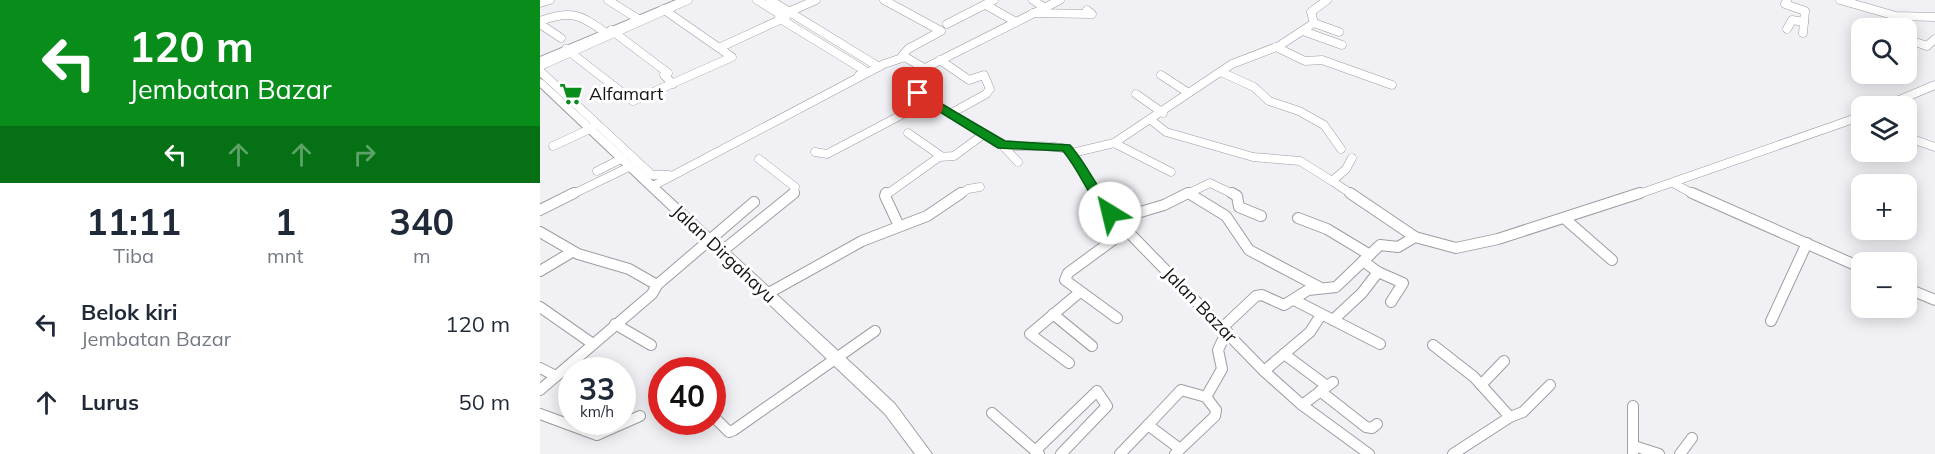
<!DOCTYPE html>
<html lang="id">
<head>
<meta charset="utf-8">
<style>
	body { margin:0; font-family:Mulish,sans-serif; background:#f2f2f3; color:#1f2937; height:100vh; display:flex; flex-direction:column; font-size:22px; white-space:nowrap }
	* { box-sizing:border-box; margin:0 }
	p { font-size:20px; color:#747a83 }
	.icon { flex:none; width:33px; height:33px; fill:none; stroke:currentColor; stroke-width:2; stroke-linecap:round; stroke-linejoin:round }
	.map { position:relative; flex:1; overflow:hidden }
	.panel { display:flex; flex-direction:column; background:#fff; width:540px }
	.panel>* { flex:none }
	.banner { background:#088d1b; color:#fff; overflow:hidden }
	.controls { position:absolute; left:1311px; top:18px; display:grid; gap:12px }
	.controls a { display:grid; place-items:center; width:66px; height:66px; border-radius:12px; background:#fff; box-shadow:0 3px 15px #0003; font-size:30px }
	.speed { position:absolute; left:18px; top:357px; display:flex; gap:12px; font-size:30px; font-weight:700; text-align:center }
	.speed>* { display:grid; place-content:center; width:78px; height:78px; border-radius:50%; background:#fff; box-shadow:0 3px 15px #0003; line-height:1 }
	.speed small { font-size:15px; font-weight:400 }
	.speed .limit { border:9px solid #d22; background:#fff; color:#111 }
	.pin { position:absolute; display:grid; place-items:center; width:51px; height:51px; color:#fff; margin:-26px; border-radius:12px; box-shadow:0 3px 9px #0006 }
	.me { position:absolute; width:66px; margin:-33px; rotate:324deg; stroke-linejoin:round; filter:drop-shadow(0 0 4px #0008) }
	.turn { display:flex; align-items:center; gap:21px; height:126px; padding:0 30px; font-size:27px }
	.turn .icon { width:78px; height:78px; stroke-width:2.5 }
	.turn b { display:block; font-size:42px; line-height:51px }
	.lanes { display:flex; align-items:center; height:57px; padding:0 30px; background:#0003; justify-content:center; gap:30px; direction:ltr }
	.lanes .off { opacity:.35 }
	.eta { display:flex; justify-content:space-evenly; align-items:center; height:102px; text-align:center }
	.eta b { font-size:36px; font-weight:700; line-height:42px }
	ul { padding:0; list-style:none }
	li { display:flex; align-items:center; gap:18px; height:78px; padding:0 30px }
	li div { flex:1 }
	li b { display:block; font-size:22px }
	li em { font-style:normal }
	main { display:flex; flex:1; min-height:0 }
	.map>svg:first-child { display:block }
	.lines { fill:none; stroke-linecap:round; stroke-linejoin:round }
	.minor-far1-casing { stroke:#9d9ea2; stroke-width:9 }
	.minor-casing { stroke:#9d9ea2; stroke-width:12 }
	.major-casing { stroke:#9d9ea2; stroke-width:2 }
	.minor-far1 { stroke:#fff; stroke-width:8 }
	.minor { stroke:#fff; stroke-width:10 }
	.major { fill:#fff; fill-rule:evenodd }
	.route { fill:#088d1b; stroke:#055c12; stroke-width:1.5 }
	.labels { text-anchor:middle; stroke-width:6; stroke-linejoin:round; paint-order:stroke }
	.poi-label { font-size:18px; fill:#151516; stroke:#fff; text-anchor:start }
	.street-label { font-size:18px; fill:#151516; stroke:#fff }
</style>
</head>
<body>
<main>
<section class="panel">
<div class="banner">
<div class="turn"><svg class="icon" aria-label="left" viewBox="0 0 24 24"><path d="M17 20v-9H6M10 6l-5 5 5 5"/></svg><div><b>120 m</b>Jembatan Bazar</div></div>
<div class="lanes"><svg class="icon" aria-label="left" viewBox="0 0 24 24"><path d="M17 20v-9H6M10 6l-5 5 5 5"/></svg><svg class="icon off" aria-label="ahead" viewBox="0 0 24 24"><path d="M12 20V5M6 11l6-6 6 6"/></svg><svg class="icon off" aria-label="ahead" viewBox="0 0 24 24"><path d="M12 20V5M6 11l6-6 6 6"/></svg><svg class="icon off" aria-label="right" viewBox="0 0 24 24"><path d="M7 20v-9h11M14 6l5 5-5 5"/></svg></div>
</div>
<div class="eta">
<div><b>11:11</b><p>Tiba</p></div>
<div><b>1</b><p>mnt</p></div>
<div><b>340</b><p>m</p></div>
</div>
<ul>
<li><svg class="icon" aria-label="left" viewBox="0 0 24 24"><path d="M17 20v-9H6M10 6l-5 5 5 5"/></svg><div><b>Belok kiri</b><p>Jembatan Bazar</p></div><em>120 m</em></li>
<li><svg class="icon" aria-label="ahead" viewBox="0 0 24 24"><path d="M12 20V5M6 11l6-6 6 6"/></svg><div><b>Lurus</b></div><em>50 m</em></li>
</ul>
</section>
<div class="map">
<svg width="1395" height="454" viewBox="0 0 1395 454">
	<rect width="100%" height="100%" fill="#f0f0f5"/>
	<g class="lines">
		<g class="minor-far1-casing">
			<g id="minor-far1">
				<path d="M68,0L98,19"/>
				<path d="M217,0L243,16L239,18L324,70L325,72L319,75"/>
				<path d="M230,0L339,67"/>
				<path d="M344,0L401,31L368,49L362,56"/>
				<path d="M493,0L505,8"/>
				<path d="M1247,0L1245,4L1265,11L1263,33"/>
				<path d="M1300,0L1356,16L1395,17"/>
				<path d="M0,3L10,0"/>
				<path d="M446,5L476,22"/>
				<path d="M246,13L276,0"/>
				<path d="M493,13L552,14L547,10"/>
				<path d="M0,21C31,10 40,14 66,33"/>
				<path d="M774,23L799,32"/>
				<path d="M0,24L21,38"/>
				<path d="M407,24L454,0"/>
				<path d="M1247,29L1252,20L1264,22"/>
				<path d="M71,30L128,73L124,75L133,84"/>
				<path d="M763,31L802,45"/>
				<path d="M1369,40L1387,46L1395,39"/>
				<path d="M181,47L246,17"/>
				<path d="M736,47L765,61L782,60L852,85"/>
				<path d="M26,49L93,101L192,57L123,9"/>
				<path d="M400,60L429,80L444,75L450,89L446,94L410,114"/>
				<path d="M0,66L148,0"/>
				<path d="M385,68L520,0"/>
				<path d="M0,71L112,175H129"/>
				<path d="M681,72L714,87L729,101L759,111L784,125L801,149"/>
				<path d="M621,75L647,92"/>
				<path d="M596,94L623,113"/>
				<path d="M1345,106L1395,85"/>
				<path d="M611,120L626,132L713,157L760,161L792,181"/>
				<path d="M368,133L401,156"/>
				<path d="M1366,137L1395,147"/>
				<path d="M574,143L631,172"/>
				<path d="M462,145L478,162"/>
				<path d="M13,146L52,128"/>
				<path d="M275,152L287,154L388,101"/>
				<path d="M532,153L574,143L692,64L739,46L774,23L771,12L787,0"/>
				<path d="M812,158L806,169L792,181L813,195"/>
				<path d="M219,159L255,187L253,195"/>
				<path d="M57,171L83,158"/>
				<path d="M1133,183L1155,195"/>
				<path d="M113,186L344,64L365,57L394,74L377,87L378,93L456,142C480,151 506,142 530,150L557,195"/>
				<path d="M31,195L91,166"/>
				<path d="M346,195L399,157L414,156L444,134"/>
				<path d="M419,195L428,189L440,187"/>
				<path d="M645,195L670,183L695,195"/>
				<path d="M1096,195L1322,116"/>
			</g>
		</g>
		<g class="minor-casing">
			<g id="minor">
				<path d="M346,193L345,196L359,226"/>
				<path d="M556,193L564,207L724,371L762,405L829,454"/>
				<path d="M692,193L697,196L699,207L721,216"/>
				<path d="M810,193L875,237"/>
				<path d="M1152,193L1322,268"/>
				<path d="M650,194L686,216L709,250L779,287"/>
				<path d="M0,210L34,193"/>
				<path d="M758,218L787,229L830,255"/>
				<path d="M1024,218L1072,260"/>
				<path d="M577,219L624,205L648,193"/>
				<path d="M0,232L38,254L89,269L117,285L112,294L0,390"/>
				<path d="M181,252L254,193"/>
				<path d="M823,261L838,272L863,283L851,302"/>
				<path d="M0,271L32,252"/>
				<path d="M117,285L214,202"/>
				<path d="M1366,288L1395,300"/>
				<path d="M227,294L322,241L387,216L421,193"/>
				<path d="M754,300L840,344"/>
				<path d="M0,307L53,344"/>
				<path d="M513,314L552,346"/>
				<path d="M577,318L525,280L528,273L588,229"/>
				<path d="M793,320L822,293L838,272"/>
				<path d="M1231,321L1267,243"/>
				<path d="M75,324L111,345"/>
				<path d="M683,327L716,296L722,295L744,305L768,290L796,287L840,245L858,247L875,237L916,248L958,239L1100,193"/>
				<path d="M893,345L934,377L970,417L913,454"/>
				<path d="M744,354L787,386"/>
				<path d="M529,363L490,334L540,292"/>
				<path d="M0,368L16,376"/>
				<path d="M724,371L770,332L781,315"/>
				<path d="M941,385L964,361"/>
				<path d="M780,391L826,427L832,428L837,424"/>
				<path d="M666,397L682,369L678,350L687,331"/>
				<path d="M762,405L793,382"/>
				<path d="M1093,406V454"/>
				<path d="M452,413L499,454"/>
				<path d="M0,414L57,435L100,416"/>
				<path d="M172,415L189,432L194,430L335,331"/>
				<path d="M970,417L983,412L1010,385"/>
				<path d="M608,425L641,390L666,397L676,410L675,416L635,454"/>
				<path d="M1094,446L1119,454"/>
				<path d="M495,451L557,391L567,406L521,454"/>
				<path d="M580,454L608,425L640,449"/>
				<path d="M1140,454L1152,438"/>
			</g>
		</g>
		<g class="major-casing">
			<g id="major">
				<path d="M136,0H147L0,63V57Z"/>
				<path d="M0,79L3,80L320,371L355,404L392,454H375L345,414L0,87Z"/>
			</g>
		</g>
		<use href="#minor-far1" class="minor-far1"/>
		<use href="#minor" class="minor"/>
		<use href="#major" class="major"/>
	</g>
	<path class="route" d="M378,90L465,141L530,145C548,165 557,190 575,209V216H565C548,196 540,171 523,151L458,148L374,96L372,93Z"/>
	<defs>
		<g id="supermarket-bare" transform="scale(1.8)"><path d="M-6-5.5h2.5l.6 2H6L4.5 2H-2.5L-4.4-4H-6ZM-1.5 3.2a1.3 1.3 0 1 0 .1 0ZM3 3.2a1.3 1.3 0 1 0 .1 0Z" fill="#088d1b" stroke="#fff" stroke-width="2.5" paint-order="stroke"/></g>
	</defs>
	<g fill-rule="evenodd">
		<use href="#supermarket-bare" x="31" y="94"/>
	</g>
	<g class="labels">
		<g class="poi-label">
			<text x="49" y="100">Alfamart</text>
		</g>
		<g class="street-label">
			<text transform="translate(184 254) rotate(43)" y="6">Jalan Dirgahayu</text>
			<text transform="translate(660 305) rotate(46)" y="6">Jalan Bazar</text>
		</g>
	</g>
</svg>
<div class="controls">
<a><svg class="icon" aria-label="search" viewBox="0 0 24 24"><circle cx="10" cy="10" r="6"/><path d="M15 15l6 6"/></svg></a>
<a><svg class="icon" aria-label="layers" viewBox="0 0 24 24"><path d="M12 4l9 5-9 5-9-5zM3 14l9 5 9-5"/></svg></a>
<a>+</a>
<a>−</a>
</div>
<div class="speed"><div>33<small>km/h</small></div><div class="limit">40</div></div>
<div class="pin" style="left:378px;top:93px;background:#d93025"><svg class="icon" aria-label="arrive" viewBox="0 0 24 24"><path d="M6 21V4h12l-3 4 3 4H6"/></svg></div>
<svg class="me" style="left:570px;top:213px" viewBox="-20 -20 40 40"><circle r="19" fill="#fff"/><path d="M0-13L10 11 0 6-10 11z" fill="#088d1b"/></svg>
</div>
</main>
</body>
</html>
